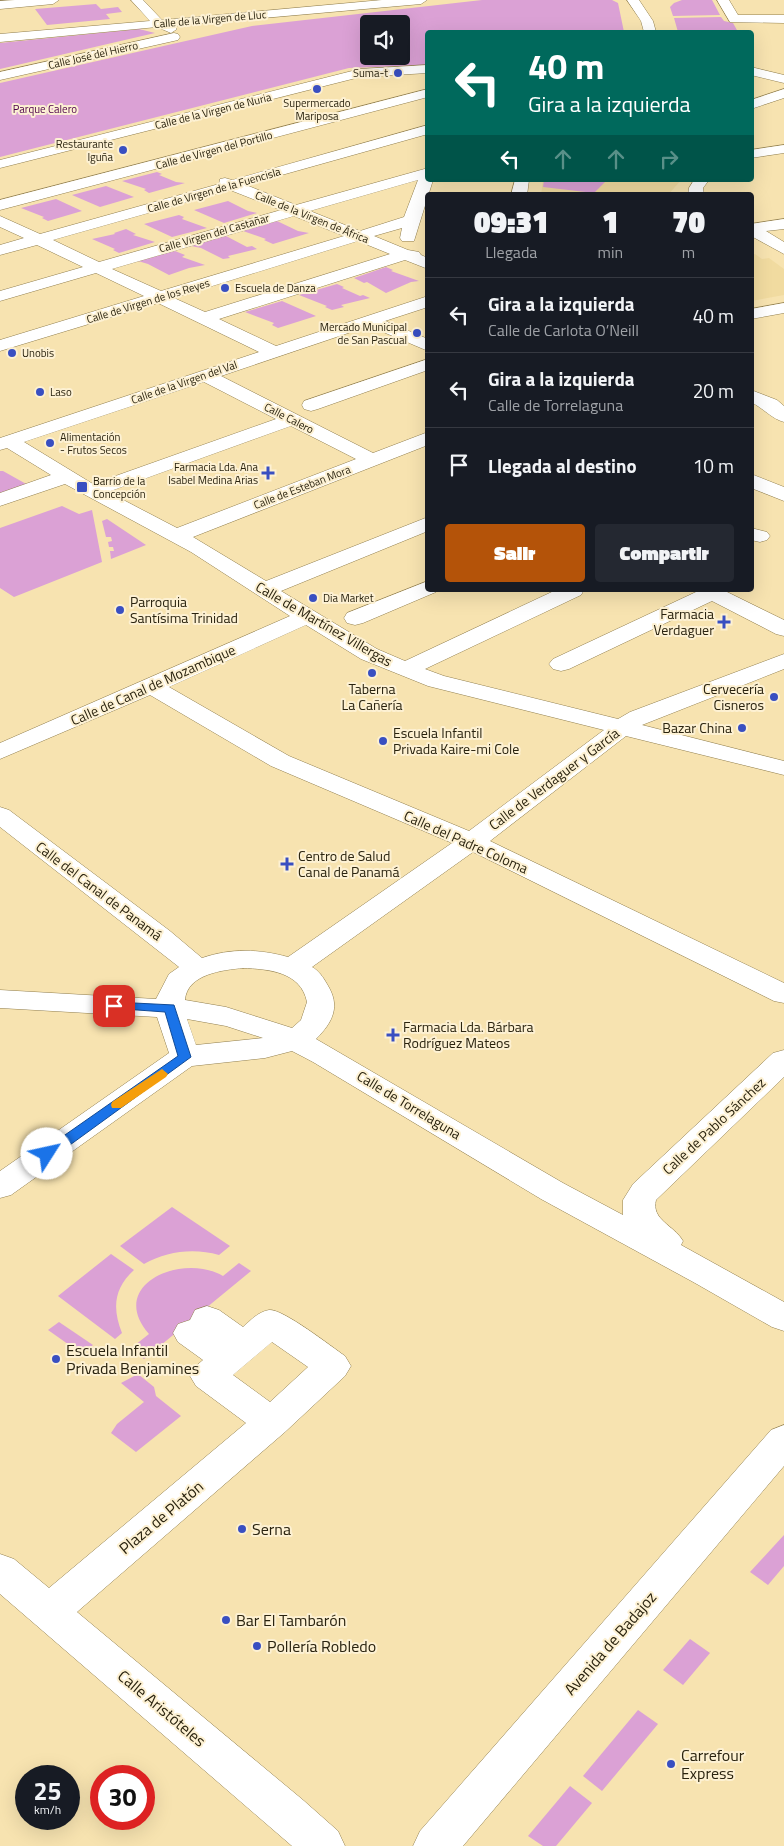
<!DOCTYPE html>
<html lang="es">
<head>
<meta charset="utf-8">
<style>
	body { margin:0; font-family:"Titillium Web",sans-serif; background:#242831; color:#f1f3f6; height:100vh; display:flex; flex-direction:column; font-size:19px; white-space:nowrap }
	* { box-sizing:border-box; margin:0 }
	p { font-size:16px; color:#9ea1a6 }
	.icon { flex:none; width:28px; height:28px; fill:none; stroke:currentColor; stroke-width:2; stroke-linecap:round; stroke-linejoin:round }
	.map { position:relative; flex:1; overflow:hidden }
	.sheet { position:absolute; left:425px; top:192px; width:329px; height:400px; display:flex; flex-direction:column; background:#171b24; border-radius:5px; box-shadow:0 5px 20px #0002 }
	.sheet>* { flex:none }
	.guide { position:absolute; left:425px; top:30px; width:329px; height:152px; border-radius:5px; box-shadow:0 5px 20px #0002; background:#00695c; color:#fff; overflow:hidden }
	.tools { position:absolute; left:360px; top:15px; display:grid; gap:10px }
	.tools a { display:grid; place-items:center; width:50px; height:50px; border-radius:5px; background:#171b24; box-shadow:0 5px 20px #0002; font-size:25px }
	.speed { position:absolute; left:15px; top:1765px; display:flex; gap:10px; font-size:25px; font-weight:700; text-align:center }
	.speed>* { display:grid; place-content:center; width:65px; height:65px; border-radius:50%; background:#171b24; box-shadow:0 5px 20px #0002; line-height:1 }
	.speed small { font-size:12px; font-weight:400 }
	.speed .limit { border:8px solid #d22; background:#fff; color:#111 }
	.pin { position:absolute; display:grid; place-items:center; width:42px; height:42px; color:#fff; margin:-21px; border-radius:10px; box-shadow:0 2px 8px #0006 }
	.me { position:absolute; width:55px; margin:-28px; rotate:55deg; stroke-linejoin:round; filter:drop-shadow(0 0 4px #0008) }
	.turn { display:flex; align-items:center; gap:18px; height:105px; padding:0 20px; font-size:22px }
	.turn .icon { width:65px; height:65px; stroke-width:2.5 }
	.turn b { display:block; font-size:35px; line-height:42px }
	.lanes { display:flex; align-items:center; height:48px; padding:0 20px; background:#0003; justify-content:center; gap:25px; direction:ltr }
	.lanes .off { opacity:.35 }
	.eta { display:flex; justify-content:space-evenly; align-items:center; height:85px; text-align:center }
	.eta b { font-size:30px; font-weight:800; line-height:35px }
	.cta { display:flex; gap:10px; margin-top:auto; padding:10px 20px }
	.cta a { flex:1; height:58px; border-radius:5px; background:#b45309; color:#fff; font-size:20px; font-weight:800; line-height:58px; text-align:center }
	.cta a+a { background:#242831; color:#f1f3f6 }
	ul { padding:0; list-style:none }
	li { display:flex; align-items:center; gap:15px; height:75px; padding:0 20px; border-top:1px solid #363941 }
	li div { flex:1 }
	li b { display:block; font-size:19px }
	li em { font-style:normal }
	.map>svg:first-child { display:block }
	.built { fill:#f1dba0 }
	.green { fill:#dba1d5; fill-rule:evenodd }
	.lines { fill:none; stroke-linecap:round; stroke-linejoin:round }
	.minor-casing { stroke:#917f4f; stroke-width:1 }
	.minor { fill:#fff; fill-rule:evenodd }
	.route { fill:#1a73e8; stroke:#114b97 }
	.slow { fill:#f59e0b }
	.poi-dot { fill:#394fc1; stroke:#fdf1d3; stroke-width:2 }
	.labels { text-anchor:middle; stroke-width:4; stroke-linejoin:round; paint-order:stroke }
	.far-street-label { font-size:11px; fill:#2a230f; stroke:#fdf1d3 }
	.far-poi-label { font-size:11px; fill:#2a230f; stroke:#fdf1d3; text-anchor:start }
	.far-park-label { font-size:11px; fill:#4c0049; stroke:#fdf1d3 }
	.poi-label { font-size:14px; fill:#2a230f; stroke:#fdf1d3; text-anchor:start }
	.street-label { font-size:14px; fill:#2a230f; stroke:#fdf1d3 }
	.near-poi-label { font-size:16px; fill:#2a230f; stroke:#fdf1d3; text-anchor:start }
	.near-street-label { font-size:16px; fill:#2a230f; stroke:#fdf1d3 }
</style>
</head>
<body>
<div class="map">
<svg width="784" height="1846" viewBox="0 0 784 1846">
	<rect width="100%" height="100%" fill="#f7e3b0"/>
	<g class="built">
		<path d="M543,180H681L668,195H541Z"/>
		<path d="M755,254L762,259L769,258L784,269V295L751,301V255Z"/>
	</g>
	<g class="green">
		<path d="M482,0H612L618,3L624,32H428L427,65L349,68L0,157V83L252,26ZM369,24H401V56H369Z"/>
		<path d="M682,0H712L720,15L673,16L670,7L674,3Z"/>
		<path d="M96,4L101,9L118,7L122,12L106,14L110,19L47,25L35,9Z"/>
		<path d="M721,17L724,21L733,23L738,32H678L674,18Z"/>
		<path d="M139,29L155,33L0,69V43Z"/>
		<path d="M157,172L162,174L159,175L176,182L185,183L149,193L144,190L146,189L122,181Z"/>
		<path d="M544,180H607L594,193L543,187Z"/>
		<path d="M106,186L134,197L100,207L72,195Z"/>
		<path d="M56,199L82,211L48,221L42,218L44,217L21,208Z"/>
		<path d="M228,201L248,211L257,213L224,223L194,210Z"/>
		<path d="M179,215L184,217L182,219L207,228L172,237L144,224Z"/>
		<path d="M277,221L298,231L309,233L273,244L264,240L266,239L243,231Z"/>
		<path d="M126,229L136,234L133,235L155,242L119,253L113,250L115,249L92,239L115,234L114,233Z"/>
		<path d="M226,236L247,247L252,246L257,249L228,256L230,258L223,259L201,248L191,246Z"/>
		<path d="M175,251L185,255L182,257L205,265L189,268L169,275L148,264L138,261Z"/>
		<path d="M386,267L393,270L391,271L419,281L411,282L386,293L367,282L364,283L354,278Z"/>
		<path d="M337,284L344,287L342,288L360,296L363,295L370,298L341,305L344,307L332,310L325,307L327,306L299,295Z"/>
		<path d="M282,301L316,316L278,328L272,325L274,323L245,312Z"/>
		<path d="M0,471H3L28,485L0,495Z"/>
		<path d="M62,506L79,514L92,510L102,562L14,597L0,588V528Z"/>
		<path d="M107,519L146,545L111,559L110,551H114L113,547H109L108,542L112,541L111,537H106L102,521Z"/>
		<path d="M172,1207L230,1246L219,1255C194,1248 167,1251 144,1264L120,1246Z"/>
		<path d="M111,1254L134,1270C114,1288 112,1308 122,1333L115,1339L58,1296Z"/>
		<path d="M239,1263L251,1271L144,1359L130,1349L149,1334C106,1285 182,1252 223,1276Z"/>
		<path d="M59,1322L93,1345L82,1354L48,1330Z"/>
		<path d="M138,1374L154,1387L156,1396L181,1416L136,1452L111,1433L117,1424L144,1402L121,1383Z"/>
		<path d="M784,1535V1566L768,1585L750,1572Z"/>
		<path d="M690,1639L710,1653L683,1685L663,1670Z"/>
		<path d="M638,1710L658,1724L602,1791L583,1776Z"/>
		<path d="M570,1786L592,1803L556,1846H543L528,1836Z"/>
	</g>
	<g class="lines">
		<g class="minor-casing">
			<g id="minor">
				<path d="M15,0H59L53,4L0,9V1Z"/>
				<path d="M131,0H143L162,20L382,0H427L421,4L174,26L177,29L171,33L157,27L0,42V34L150,21Z"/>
				<path d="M627,0H639L653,21L656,32H644L641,21Z"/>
				<path d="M717,0H729L738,15H784V23L730,22Z"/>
				<path d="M174,33L178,34L180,37L178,40L0,80V72Z"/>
				<path d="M428,65V73L360,77L0,168V160L360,69Z"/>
				<path d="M751,67L784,75V83L751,75Z"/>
				<path d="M428,89V97L0,210V200Z"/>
				<path d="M784,89V98L751,109V100Z"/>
				<path d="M428,125V134L246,185L296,205L428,168V180H433L414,241H402L400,238L402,228L374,236L408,250L419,252L421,255L428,258V269L405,260L219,319L276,346L428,296V307L385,321L428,339V351L369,326L221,376L373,453L428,432V445L193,537L266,581L428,517V531L281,591L377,649L405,661L556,590H584L581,595L425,669L444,676L618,719L630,712L784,654V669L642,725L784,761V775L626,736L490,841L784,983V1003L774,1001L473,852L312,967C319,971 323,977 327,984C341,1006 333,1022 316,1039L563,1183L623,1215V1200L633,1184L773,1053L784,1050V1077L656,1200C651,1220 674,1225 683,1241L681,1245L784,1302V1331L772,1327L695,1283L541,1199L313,1062L292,1051L265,1058L192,1066L11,1195L0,1198V1171L169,1053L157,1017L0,1008V990L156,999L169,974L179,967L0,827V807L9,810L170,931L202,958C231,948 259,949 288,957L452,843L271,766L150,695L0,759V743L290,616L191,552L65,484L0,506V493L51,475L7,448L0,450V438L259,352L158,303L0,351V340L144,296L96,273L0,301V291L83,267L37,245L0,255V245L24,238L0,227V216L40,234L219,184L220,179L225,178L232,180ZM418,180L404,217L360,231L310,211ZM230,190L281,210L99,262L53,240ZM294,216L344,236L161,291L112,269ZM358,241L390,254L205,312L174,298ZM204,382L276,419L93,484L24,442ZM291,426L356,459L177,528L108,492ZM306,625L361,659L428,686L604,730L469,831L289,756L169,687ZM243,968C269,969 301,972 307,1002L301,1020L292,1028L226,1007L185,1000C187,974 223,970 243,968ZM187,1019L226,1026L263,1038L196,1045Z"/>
				<path d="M784,145V153L751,158V150Z"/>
				<path d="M515,180H529L527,195H511Z"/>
				<path d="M694,180H709L703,188L704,195H688L689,188Z"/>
				<path d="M784,219V229L766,231L784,242V254L751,236V224Z"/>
				<path d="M784,303V313L751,319V309Z"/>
				<path d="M428,359V370L318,409L311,411L304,409L302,405L304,401Z"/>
				<path d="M751,390L777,400L784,406V422C772,419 763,408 751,402Z"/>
				<path d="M751,474L784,487V501L751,488Z"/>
				<path d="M751,528L767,532L770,536L767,540L760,542L751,540Z"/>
				<path d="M428,581V590H437L436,592L363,623L355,625L347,623L344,618L347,613Z"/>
				<path d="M695,590H723L784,620V636L776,634L712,601L569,669L561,671L553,669L549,664L553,659L696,592Z"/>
				<path d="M207,1306L219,1310L243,1327C251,1320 258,1312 269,1310C282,1308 332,1347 345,1356L351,1366L345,1376L285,1432L77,1612L303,1800L338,1831L345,1846H292L0,1594V1554L14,1559L49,1588L246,1423L196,1386L190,1376L196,1366L203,1360L178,1342L173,1333L178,1324L190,1320L195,1310ZM272,1342L308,1367L270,1402L233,1375Z"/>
				<path d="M784,1425V1466L463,1846H413L420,1831L771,1430Z"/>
			</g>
		</g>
		<use href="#minor" class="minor"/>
	</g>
	<path class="route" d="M114,1002L174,1005L191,1057L52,1158H42L40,1154L42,1151L178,1056L165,1012L110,1008L109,1006L110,1003Z"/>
	<path class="slow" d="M162,1069L168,1074L166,1077L121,1108H112L111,1105L112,1102Z"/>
	<g class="poi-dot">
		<circle cx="398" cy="73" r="5"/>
		<circle cx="317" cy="89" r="5"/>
		<circle cx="123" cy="150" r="5"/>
		<circle cx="225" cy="288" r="5"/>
		<circle cx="417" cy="333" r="5"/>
		<circle cx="12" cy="353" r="5"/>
		<circle cx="40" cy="392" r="5"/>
		<circle cx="50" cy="443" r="5"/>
		<path d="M265.5 465.5h5v5h5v5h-5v5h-5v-5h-5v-5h5z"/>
		<rect x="76" y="481" width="12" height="12" rx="2.5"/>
		<circle cx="313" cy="598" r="5"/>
		<circle cx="120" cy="610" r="5"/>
		<path d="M721.5 614.5h5v5h5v5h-5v5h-5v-5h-5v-5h5z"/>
		<circle cx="372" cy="673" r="5"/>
		<circle cx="774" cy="697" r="5"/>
		<circle cx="742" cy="728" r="5"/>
		<circle cx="383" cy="741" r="5"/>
		<path d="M284.5 856.5h5v5h5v5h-5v5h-5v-5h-5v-5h5z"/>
		<path d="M390.5 1027.5h5v5h5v5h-5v5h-5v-5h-5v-5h5z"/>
		<circle cx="56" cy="1359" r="5"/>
		<circle cx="242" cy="1529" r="5"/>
		<circle cx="226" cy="1620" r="5"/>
		<circle cx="257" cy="1646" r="5"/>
		<circle cx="671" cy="1764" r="5"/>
	</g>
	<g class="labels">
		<g class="far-street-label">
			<text transform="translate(210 19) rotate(-5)" y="4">Calle de la Virgen de Lluc</text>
			<text transform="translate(93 55) rotate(-13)" y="4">Calle José del Hierro</text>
			<text transform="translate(213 111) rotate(-14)" y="4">Calle de la Virgen de Nuria</text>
			<text transform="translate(214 150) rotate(-15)" y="4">Calle de Virgen del Portillo</text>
			<text transform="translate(214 190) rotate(-16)" y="4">Calle de Virgen de la Fuencisla</text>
			<text transform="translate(312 217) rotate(22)" y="4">Calle de la Virgen de África</text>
			<text transform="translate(214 233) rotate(-16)" y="4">Calle Virgen del Castañar</text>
			<text transform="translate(148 301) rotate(-17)" y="4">Calle de Virgen de los Reyes</text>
			<text transform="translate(184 382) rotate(-19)" y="4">Calle de la Virgen del Val</text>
			<text transform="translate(289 418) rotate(27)" y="4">Calle Calero</text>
			<text transform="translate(302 487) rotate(-21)" y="4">Calle de Esteban Mora</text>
		</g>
		<g class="far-poi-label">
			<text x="388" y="77" text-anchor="end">Suma-t</text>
			<text x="317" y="107" text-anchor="middle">Supermercado<tspan x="317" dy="13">Mariposa</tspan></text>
			<text x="113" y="148" text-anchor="end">Restaurante<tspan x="113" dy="13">Iguña</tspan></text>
			<text x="235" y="292">Escuela de Danza</text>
			<text x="407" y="331" text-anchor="end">Mercado Municipal<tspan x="407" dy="13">de San Pascual</tspan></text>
			<text x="22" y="357">Unobis</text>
			<text x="50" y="396">Laso</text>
			<text x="60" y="441">Alimentación<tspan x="60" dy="13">- Frutos Secos</tspan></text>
			<text x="258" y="471" text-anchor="end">Farmacia Lda. Ana<tspan x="258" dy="13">Isabel Medina Arias</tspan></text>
			<text x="93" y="485">Barrio de la<tspan x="93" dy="13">Concepción</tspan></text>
			<text x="323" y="602">Dia Market</text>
		</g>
		<g class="far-park-label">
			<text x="45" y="113">Parque Calero</text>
		</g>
		<g class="poi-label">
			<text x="130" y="607">Parroquia<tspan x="130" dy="16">Santísima Trinidad</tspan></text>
			<text x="714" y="619" text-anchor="end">Farmacia<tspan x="714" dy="16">Verdaguer</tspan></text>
			<text x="372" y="694" text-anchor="middle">Taberna<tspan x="372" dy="16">La Cañería</tspan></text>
			<text x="764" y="694" text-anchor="end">Cervecería<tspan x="764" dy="16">Cisneros</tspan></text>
			<text x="732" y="733" text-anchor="end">Bazar China</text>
			<text x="393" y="738">Escuela Infantil<tspan x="393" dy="16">Privada Kaire-mi Cole</tspan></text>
			<text x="298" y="861">Centro de Salud<tspan x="298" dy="16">Canal de Panamá</tspan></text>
			<text x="403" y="1032">Farmacia Lda. Bárbara<tspan x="403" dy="16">Rodríguez Mateos</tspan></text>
		</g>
		<g class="street-label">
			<text transform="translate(324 624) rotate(30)" y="5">Calle de Martínez Villergas</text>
			<text transform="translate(153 685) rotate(-24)" y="5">Calle de Canal de Mozambique</text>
			<text transform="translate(554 779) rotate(-37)" y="5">Calle de Verdaguer y García</text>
			<text transform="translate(466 842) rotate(24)" y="5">Calle del Padre Coloma</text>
			<text transform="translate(99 891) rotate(37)" y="5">Calle del Canal de Panamá</text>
			<text transform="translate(409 1105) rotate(31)" y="5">Calle de Torrelaguna</text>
			<text transform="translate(714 1126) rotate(-43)" y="5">Calle de Pablo Sánchez</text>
		</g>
		<g class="near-poi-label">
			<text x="66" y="1356">Escuela Infantil<tspan x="66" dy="18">Privada Benjamines</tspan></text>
			<text x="252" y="1535">Serna</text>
			<text x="236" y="1626">Bar El Tambarón</text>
			<text x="267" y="1652">Pollería Robledo</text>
			<text x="681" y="1761">Carrefour<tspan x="681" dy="18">Express</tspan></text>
		</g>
		<g class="near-street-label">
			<text transform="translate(161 1517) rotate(-40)" y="6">Plaza de Platón</text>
			<text transform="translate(610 1643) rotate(-49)" y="6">Avenida de Badajoz</text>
			<text transform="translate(162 1708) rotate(40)" y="6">Calle Aristóteles</text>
		</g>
	</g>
</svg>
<div class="tools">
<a><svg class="icon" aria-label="sound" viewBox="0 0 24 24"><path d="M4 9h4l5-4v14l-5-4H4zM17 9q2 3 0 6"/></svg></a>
</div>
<div class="speed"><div>25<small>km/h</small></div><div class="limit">30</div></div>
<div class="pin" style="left:114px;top:1006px;background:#d93025"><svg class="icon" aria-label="arrive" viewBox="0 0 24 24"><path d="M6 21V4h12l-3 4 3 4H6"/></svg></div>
<svg class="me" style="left:47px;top:1154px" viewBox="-20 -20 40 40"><circle r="19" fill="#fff"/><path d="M0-13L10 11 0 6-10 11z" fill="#1a73e8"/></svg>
<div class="guide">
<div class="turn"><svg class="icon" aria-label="left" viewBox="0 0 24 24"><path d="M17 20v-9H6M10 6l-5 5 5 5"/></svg><div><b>40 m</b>Gira a la izquierda</div></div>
<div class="lanes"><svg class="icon" aria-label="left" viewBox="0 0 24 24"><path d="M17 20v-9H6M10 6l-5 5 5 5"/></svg><svg class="icon off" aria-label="ahead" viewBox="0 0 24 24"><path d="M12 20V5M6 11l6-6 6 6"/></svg><svg class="icon off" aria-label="ahead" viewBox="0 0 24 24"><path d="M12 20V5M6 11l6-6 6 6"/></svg><svg class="icon off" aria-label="right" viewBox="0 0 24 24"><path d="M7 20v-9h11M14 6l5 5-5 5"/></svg></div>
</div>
<section class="sheet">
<div class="eta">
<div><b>09:31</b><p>Llegada</p></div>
<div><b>1</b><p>min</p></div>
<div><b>70</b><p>m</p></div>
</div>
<ul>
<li><svg class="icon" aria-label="left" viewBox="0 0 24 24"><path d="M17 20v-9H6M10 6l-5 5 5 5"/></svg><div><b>Gira a la izquierda</b><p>Calle de Carlota O’Neill</p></div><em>40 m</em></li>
<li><svg class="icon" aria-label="left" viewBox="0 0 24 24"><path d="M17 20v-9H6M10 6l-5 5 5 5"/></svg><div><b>Gira a la izquierda</b><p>Calle de Torrelaguna</p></div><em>20 m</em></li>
<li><svg class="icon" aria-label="arrive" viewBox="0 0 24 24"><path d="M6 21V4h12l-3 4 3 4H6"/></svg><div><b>Llegada al destino</b></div><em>10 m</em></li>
</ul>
<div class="cta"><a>Salir</a><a>Compartir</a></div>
</section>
</div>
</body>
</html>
